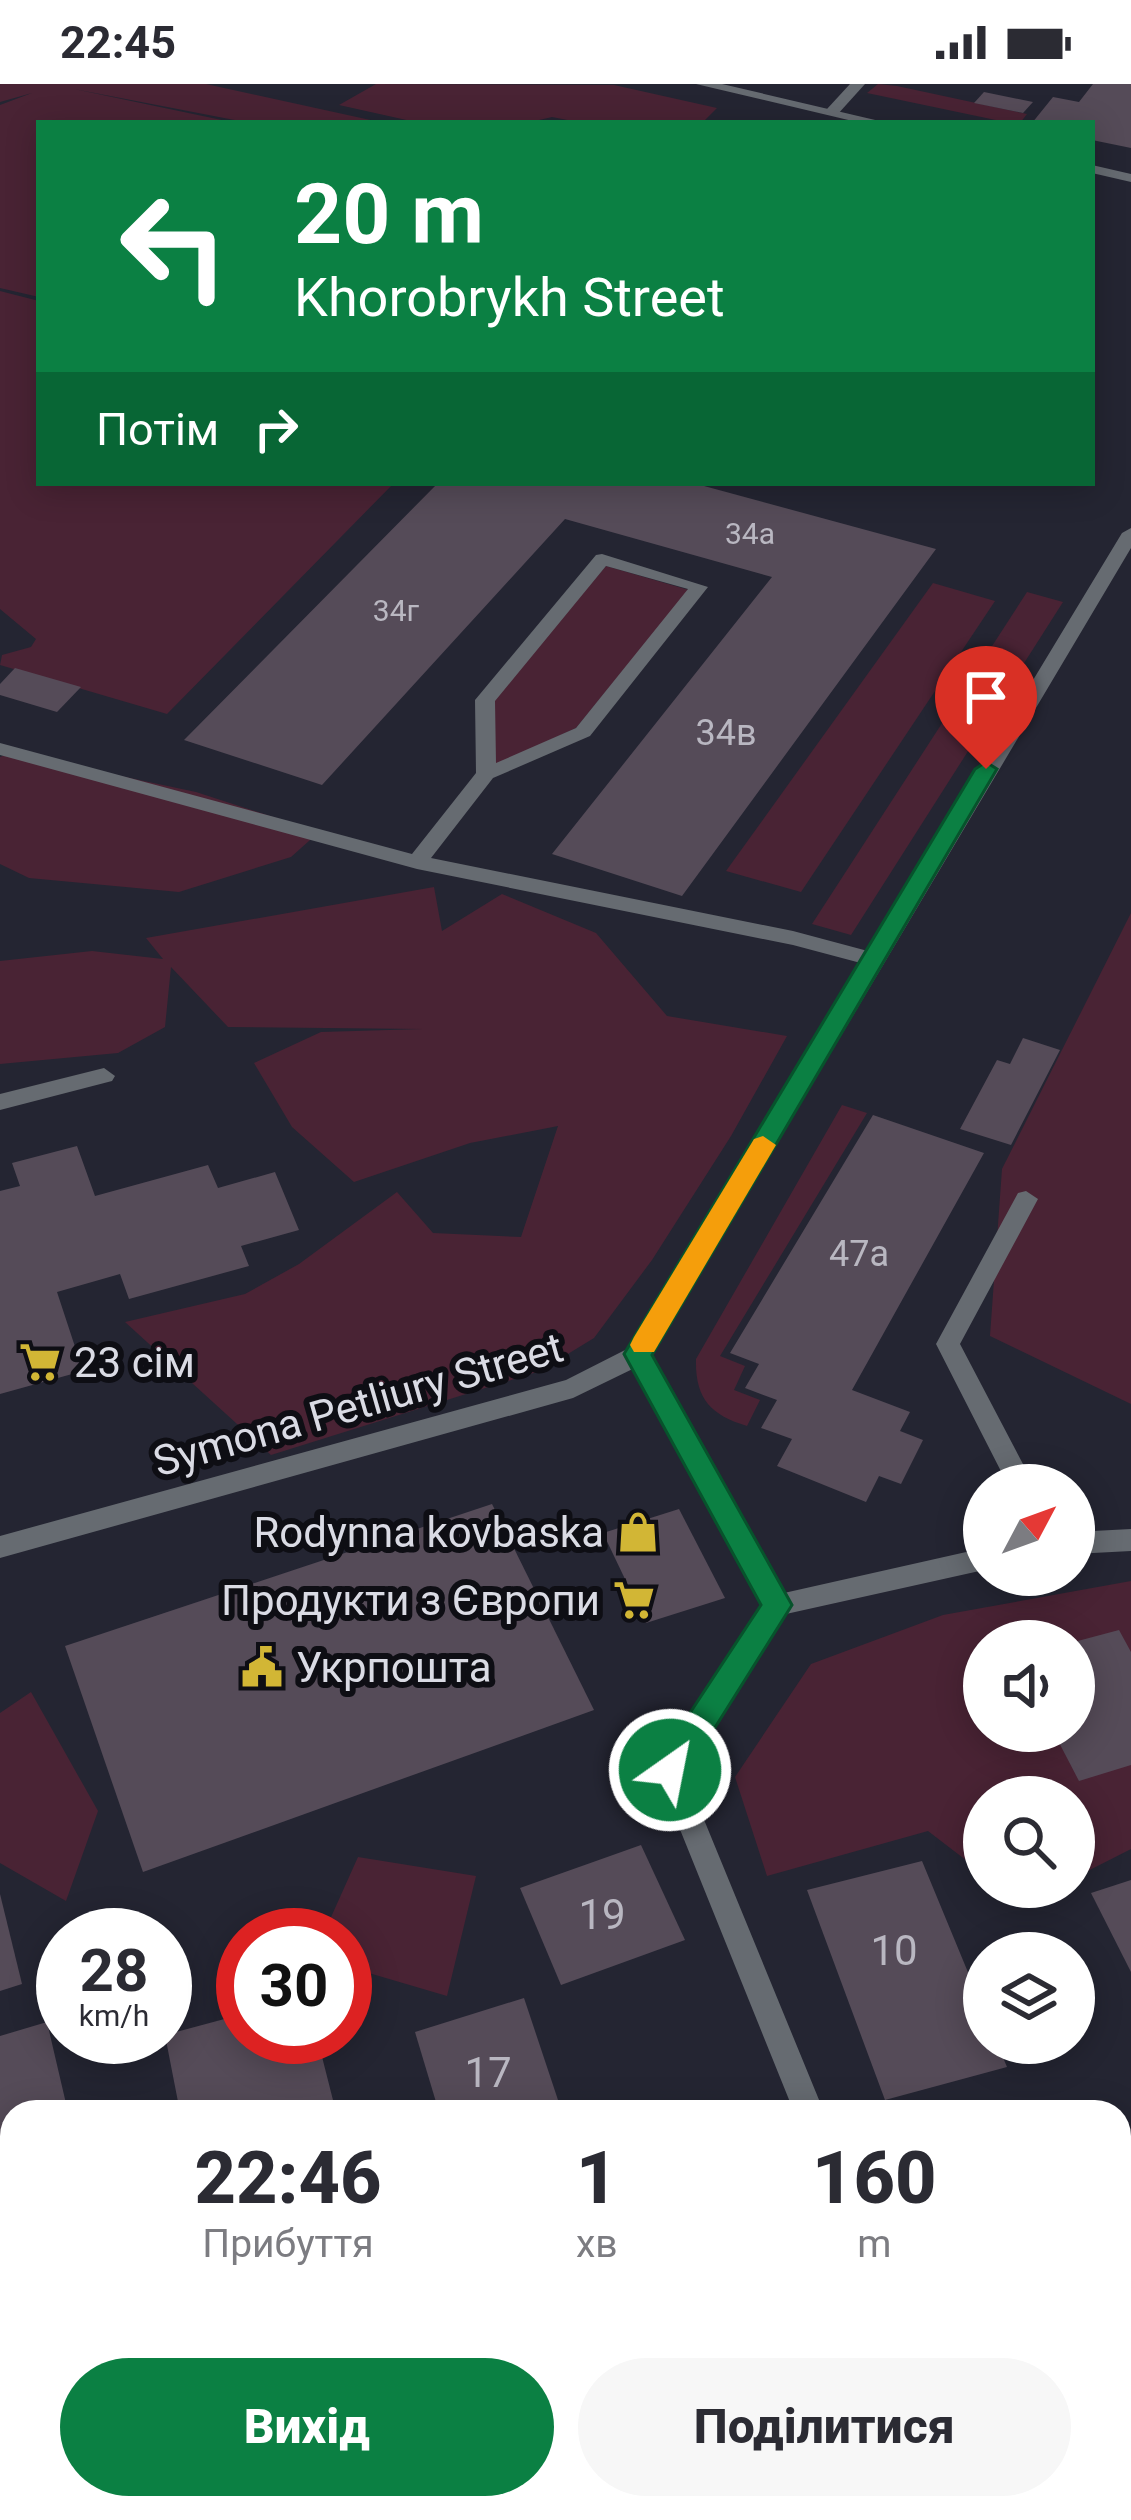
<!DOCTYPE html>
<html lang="uk">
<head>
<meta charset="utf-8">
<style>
	body { margin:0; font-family:Roboto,sans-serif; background:#f7f7f7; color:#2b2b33; height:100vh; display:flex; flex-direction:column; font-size:45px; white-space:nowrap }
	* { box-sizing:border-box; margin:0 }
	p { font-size:39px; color:#7c7c81 }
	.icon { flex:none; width:66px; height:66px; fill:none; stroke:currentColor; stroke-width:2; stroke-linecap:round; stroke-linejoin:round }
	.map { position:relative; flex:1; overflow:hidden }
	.drawer { position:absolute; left:0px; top:2016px; width:1131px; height:420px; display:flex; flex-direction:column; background:#fff; border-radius:36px 36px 0 0; box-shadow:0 6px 30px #0003 }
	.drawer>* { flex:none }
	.guide { position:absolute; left:36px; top:36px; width:1059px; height:366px; border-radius:0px; box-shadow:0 6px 30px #0003; background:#0b8043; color:#fff; overflow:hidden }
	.needle { width:78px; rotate:49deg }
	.tools { position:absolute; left:963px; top:1380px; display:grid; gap:24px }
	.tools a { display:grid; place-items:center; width:132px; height:132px; border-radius:50%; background:#fff; box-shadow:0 6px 30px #0003; font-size:60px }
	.speed { position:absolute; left:36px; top:1824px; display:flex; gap:24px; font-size:60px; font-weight:700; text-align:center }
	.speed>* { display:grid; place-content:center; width:156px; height:156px; border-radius:50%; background:#fff; box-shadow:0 6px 30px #0003; line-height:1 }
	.speed small { font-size:30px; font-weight:400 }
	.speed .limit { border:18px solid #d22; background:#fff; color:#111 }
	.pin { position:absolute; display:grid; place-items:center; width:102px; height:102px; color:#fff; margin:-123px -51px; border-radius:50% 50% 50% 0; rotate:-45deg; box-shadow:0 0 12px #0007 }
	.pin .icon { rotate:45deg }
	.me { position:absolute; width:132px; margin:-66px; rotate:33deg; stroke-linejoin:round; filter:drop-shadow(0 0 9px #0008) }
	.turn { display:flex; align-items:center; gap:42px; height:252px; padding:0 60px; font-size:54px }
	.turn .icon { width:156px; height:156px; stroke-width:2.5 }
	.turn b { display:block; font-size:84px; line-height:102px }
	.then { display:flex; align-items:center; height:114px; padding:0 60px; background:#0003; gap:24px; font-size:45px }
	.eta { display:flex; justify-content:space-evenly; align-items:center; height:204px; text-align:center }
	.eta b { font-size:72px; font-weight:800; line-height:84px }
	.button { display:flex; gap:24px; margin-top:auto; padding:24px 60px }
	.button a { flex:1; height:138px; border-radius:72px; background:#0b8043; color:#fff; font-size:48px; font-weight:800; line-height:138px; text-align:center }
	.button a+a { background:#f7f7f7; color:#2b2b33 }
	.status { display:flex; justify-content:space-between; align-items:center; height:84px; padding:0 60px; background:#fff; direction:ltr }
	.status svg { height:33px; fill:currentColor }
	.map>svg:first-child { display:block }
	.green { fill:#492334; fill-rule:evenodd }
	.building { fill:#554b58 }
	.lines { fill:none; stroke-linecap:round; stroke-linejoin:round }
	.service { fill:#666b71; fill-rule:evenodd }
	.minor { fill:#666b71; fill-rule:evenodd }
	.tertiary { fill:#666b71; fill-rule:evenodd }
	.route { fill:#0b8043; stroke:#07532c; stroke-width:3 }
	.slow { fill:#f59e0b }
	.labels { text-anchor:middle; stroke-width:12; stroke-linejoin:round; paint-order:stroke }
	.far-number-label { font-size:30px; fill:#b9b7c1 }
	.number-label { font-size:36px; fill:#b9b7c1 }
	.poi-label { font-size:42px; fill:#dadbe4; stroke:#0e0e14; text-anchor:start }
	.street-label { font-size:42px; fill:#dadbe4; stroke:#0e0e14 }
	.near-number-label { font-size:42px; fill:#b9b7c1 }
</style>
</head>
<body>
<div class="status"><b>22:45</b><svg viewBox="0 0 49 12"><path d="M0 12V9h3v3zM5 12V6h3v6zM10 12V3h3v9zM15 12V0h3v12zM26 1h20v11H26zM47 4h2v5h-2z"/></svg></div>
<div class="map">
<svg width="1131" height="2436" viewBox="0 0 1131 2436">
	<rect width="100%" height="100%" fill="#242532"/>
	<g class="green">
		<path d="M0,0H206L384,39H250L74,5L236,39H39V213L0,204V21L32,9L0,18Z"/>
		<path d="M376,0L614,1L717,24L702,39H583L552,33L526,39H420L339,21Z"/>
		<path d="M878,0L897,2L1027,30L1020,39H1010L867,9Z"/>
		<path d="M0,207L39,217V399H394L167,630L0,581L2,571L31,563L36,555L0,525Z"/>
		<path d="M606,482L689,506L576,644L496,681L492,616Z"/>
		<path d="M933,499L995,517L801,808L726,787Z"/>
		<path d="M1027,508L1063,518L851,851L812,840Z"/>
		<path d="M12,669L196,708L319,748L291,773L179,808L29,794L0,780V673Z"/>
		<path d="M434,803L442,847L502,810L596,849L667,932L787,952L731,1052L652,1176L594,1254L540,1287L271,1371L125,1238L245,1210L299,1180L397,1108L433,1149L521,1153L558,1042L470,1059L354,1098L292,1043L254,979L321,948L422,945L228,943L171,883L165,943L118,969L0,980V877L92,867L163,875L146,854Z"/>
		<path d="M1131,829V1320L990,1252L1002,1085Z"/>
		<path d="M842,1021L867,1029L720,1272L745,1282L734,1306L760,1316L747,1342C710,1331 695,1314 696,1275Z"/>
		<path d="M1131,1497V1765L1074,1794V1713H984V1790L928,1747L767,1792L735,1693L811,1580L943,1531ZM984,1557H1074V1647H984Z"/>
		<path d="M31,1608L98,1727L66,1817L0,1779V1629Z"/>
		<path d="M358,1773L476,1792L447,1912L345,1882V1851H323Z"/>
		<path d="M1119,2397L1131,2398V2436H1055L1050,2424H1119Z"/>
	</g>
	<g class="building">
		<path d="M1093,0H1131V64L1092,56V39H1032L1053,13L1079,18Z"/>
		<path d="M984,8L1033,18L1023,29L974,19Z"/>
		<path d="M438,399H693L936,465L682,812L552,770L772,493L565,435L322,701L184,656Z"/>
		<path d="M15,584L81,603L57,628L0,611V600Z"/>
		<path d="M1023,954L1060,966L1011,1061L960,1045L997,976L1010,980Z"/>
		<path d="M873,1031L984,1069L852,1306L910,1328L900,1347L923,1356L901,1400L879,1392L866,1418L777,1382L792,1355L761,1344L777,1316L745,1304L759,1280L730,1269Z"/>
		<path d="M77,1062L95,1112L208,1081L218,1104L275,1088L299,1146L241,1162L249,1182L129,1215L120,1190L57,1208L83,1287L0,1310V1107L20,1102L12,1079Z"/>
		<path d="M492,1420L594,1626L143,1788L65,1562Z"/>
		<path d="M679,1425L725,1514L646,1539L603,1449Z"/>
		<path d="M1119,1546L1131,1568V1681L1079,1697L1053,1647H1074V1558Z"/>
		<path d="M641,1761L685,1856L561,1901L520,1804Z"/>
		<path d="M922,1777L984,1927V1959H997L1007,1983L885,2016L807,1806Z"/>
		<path d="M1131,1796V1888L1091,1809Z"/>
		<path d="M0,1810L22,1900L0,1907Z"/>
		<path d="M524,1914L562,2028H439L415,1948Z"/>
		<path d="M243,1930V1953H317L335,2024L180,2028L165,1951Z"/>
		<path d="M47,1938L68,2028H12V2085L0,2088V1952Z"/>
		<path d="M12,2136V2310L0,2314V2140Z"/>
		<path d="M1119,2174L1131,2201V2345L1119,2349Z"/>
		<path d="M12,2387V2424H156L159,2436H0V2391Z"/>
		<path d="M598,2424H783L789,2436H603Z"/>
	</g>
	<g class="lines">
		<g class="service">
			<path d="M850,0H865L837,31H827V25Z"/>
			<path d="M602,470L708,503L590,652L493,694L431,774L793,847L879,870L883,875L879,880L872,882L793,861L417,785L0,671V659L412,770L476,689L475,616L596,471ZM606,482L688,505L576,644L496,679L495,617Z"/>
			<path d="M104,984L115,992L112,997L0,1026V1010Z"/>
			<path d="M1026,1107L1038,1115L960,1260L1034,1401H1008L936,1260L1018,1109Z"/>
		</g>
		<g class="minor">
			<path d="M638,1262L647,1264L784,1509L984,1464V1486L786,1530L684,1687L824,2028H794L656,1686L763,1520L626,1271L629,1264Z"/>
			<path d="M1131,1445V1467L1074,1470V1448Z"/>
			<path d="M953,2424H987L992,2436H958Z"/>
		</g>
		<g class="tertiary">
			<path d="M696,0H722L888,39H861Z"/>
			<path d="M1092,81L1131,90V98L1092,89Z"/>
			<path d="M1131,444V464L647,1278L573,1314L0,1474V1452L566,1296L629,1264L1122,449Z"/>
		</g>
	</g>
	<path class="route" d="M986,678L997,685L652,1271L792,1521L682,1696L670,1700L659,1696L655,1686L659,1676L761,1521L624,1270L975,685Z"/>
	<path class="slow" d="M763,1052L776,1061L654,1268H634L630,1261L634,1253L754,1055Z"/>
	<defs>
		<g id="supermarket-bare" transform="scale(3.24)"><path d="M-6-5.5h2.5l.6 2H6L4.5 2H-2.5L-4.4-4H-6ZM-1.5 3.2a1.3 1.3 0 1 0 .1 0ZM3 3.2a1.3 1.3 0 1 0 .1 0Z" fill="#d2b635" stroke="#0e0e14" stroke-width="2.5" paint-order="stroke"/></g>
		<g id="shop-bare" transform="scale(3.24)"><path d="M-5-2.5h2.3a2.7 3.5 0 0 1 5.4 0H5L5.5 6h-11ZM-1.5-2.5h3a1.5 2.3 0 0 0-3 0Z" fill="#d2b635" stroke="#0e0e14" stroke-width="2.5" paint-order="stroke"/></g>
		<g id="civic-bare" transform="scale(3.24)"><path d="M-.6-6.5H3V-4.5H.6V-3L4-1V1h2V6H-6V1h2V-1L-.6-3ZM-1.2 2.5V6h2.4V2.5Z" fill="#d2b635" stroke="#0e0e14" stroke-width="2.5" paint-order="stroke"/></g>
	</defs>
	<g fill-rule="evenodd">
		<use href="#supermarket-bare" x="40" y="1278"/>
		<use href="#shop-bare" x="638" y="1448"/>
		<use href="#supermarket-bare" x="634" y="1516"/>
		<use href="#civic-bare" x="262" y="1583"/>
	</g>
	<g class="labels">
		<g class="far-number-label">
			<text x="750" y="460">34а</text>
			<text x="396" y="537">34г</text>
		</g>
		<g class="number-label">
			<text x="726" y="661">34в</text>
			<text x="859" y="1182">47а</text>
		</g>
		<g class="poi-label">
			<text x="74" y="1293">23 сім</text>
			<text x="604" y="1463" text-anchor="end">Rodynna kovbaska</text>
			<text x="600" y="1531" text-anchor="end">Продукти з Європи</text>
			<text x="296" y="1598">Укрпошта</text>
		</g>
		<g class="street-label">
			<text transform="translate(358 1320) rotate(-16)" y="15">Symona Petliury Street</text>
		</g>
		<g class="near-number-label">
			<text x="602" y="1845">19</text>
			<text x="894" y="1881">10</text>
			<text x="488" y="2003">17</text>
		</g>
	</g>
</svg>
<div class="tools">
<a><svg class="needle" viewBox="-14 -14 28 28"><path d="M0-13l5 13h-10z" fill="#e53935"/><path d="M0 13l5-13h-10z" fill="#7c7c81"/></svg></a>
<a><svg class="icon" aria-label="sound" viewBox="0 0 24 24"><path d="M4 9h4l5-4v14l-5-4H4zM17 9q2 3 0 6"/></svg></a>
<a><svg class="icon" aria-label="search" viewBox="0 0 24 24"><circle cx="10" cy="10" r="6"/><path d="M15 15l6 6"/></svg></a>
<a><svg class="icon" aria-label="layers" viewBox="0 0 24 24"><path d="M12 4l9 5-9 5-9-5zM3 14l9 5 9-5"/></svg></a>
</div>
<div class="speed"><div>28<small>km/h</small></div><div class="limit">30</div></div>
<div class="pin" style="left:986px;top:685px;background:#d93025"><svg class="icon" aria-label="arrive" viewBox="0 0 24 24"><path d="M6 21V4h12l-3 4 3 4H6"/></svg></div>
<svg class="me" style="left:670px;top:1686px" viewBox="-20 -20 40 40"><circle r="17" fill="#0b8043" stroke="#fff" stroke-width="3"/><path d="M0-11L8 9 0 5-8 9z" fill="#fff"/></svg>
<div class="guide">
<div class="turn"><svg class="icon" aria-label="left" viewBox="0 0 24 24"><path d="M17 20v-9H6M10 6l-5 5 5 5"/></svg><div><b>20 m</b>Khorobrykh Street</div></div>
<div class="then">Потім<svg class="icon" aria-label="right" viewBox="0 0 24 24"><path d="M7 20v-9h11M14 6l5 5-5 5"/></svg></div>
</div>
<section class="drawer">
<div class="eta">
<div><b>22:46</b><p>Прибуття</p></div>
<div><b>1</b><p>хв</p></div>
<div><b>160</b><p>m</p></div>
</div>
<div class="button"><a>Вихід</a><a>Поділитися</a></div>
</section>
</div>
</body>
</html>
